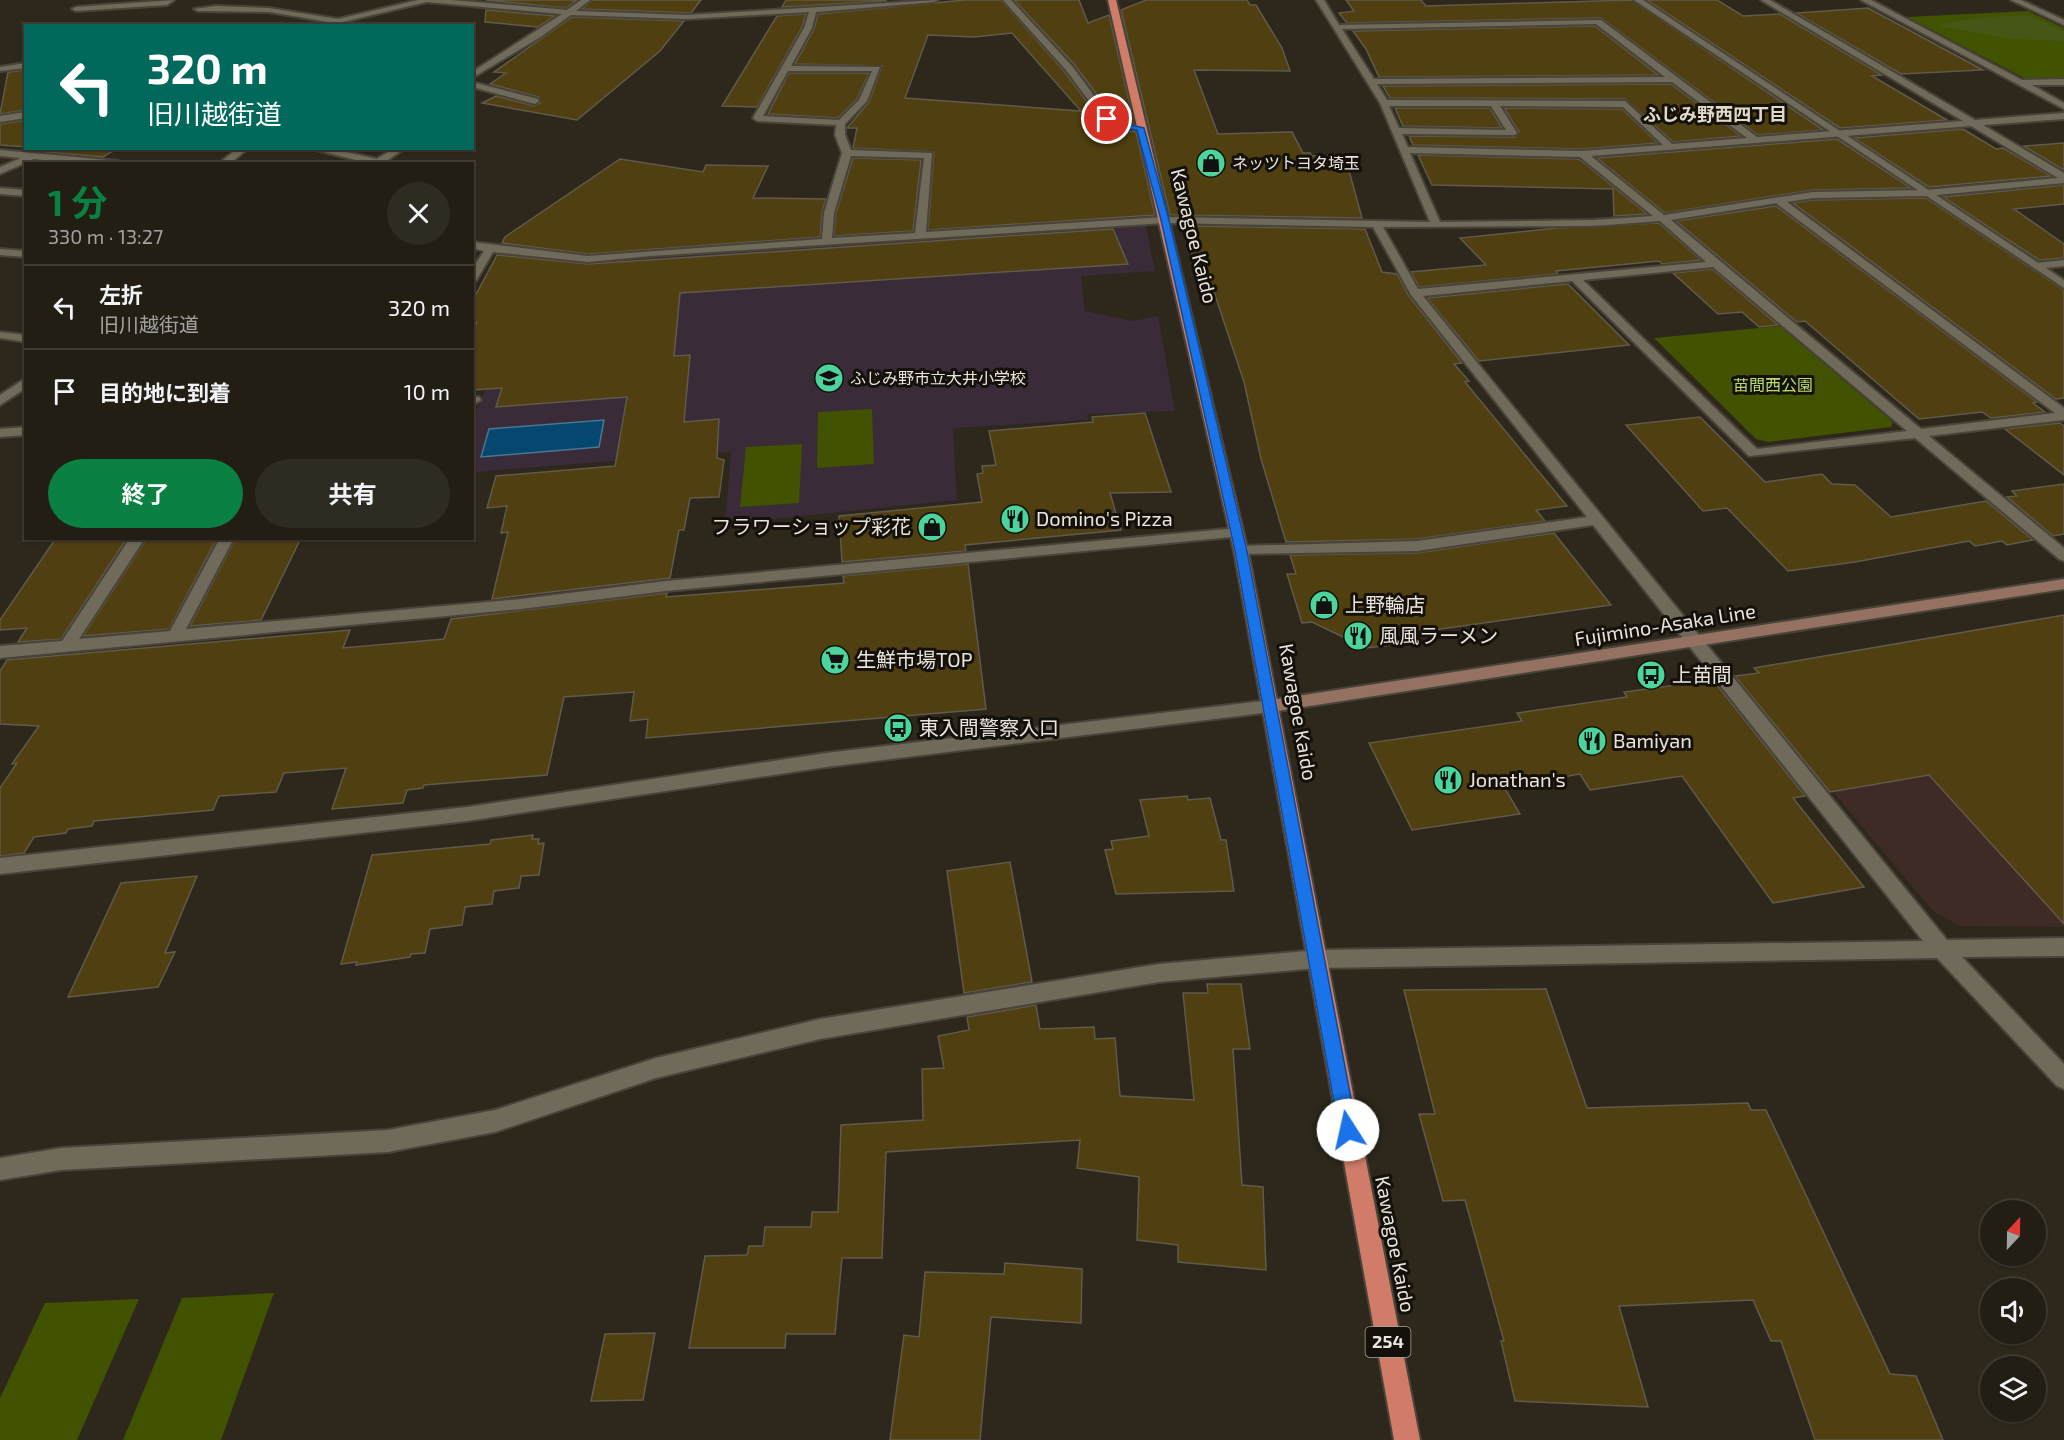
<!DOCTYPE html>
<html lang="ja">
<head>
<meta charset="utf-8">
<style>
	body { margin:0; font-family:"Exo 2","Noto Sans JP",sans-serif; background:#2e2b22; color:#f1f3f6; height:100vh; display:flex; flex-direction:column; font-size:22px; white-space:nowrap }
	* { box-sizing:border-box; margin:0 }
	p { font-size:20px; color:#a2a2a0 }
	.icon { flex:none; width:33px; height:33px; fill:none; stroke:currentColor; stroke-width:2; stroke-linecap:round; stroke-linejoin:round }
	.map { position:relative; flex:1; overflow:hidden }
	.side { position:absolute; left:24px; top:162px; width:450px; height:378px; display:flex; flex-direction:column; background:#221e14; border-radius:0px; box-shadow:0 2px 4px #0004,0 0 0 2px #3f3c34 }
	.side>* { flex:none }
	.banner { position:absolute; left:24px; top:24px; width:450px; height:126px; border-radius:0px; box-shadow:0 2px 4px #0004,0 0 0 2px #3f3c34; background:#00695c; color:#fff; overflow:hidden }
	.needle { width:39px; rotate:22deg }
	.fabs { position:absolute; left:1980px; top:1200px; display:grid; gap:12px }
	.fabs a { display:grid; place-items:center; width:66px; height:66px; border-radius:50%; background:#221e14; box-shadow:0 2px 4px #0004,0 0 0 2px #3f3c34; font-size:30px }
	.pin { position:absolute; display:grid; place-items:center; width:51px; height:51px; color:#fff; margin:-26px; border:3px solid #fff; border-radius:50%; box-shadow:0 2px 6px #0007 }
	.me { position:absolute; width:66px; margin:-33px; rotate:350deg; stroke-linejoin:round; filter:drop-shadow(0 0 4px #0008) }
	.turn { display:flex; align-items:center; gap:21px; height:126px; padding:0 24px; font-size:27px }
	.turn .icon { width:78px; height:78px; stroke-width:2.5 }
	.turn b { display:block; font-size:42px; line-height:51px }
	.round { display:grid; place-items:center; flex:none; width:63px; height:63px; border-radius:32px; background:#2e2b22 }
	.head { display:flex; align-items:center; justify-content:space-between; height:102px; padding:0 24px }
	h1 { font-size:36px; font-weight:700; line-height:45px; color:#0b8043 }
	.primary-button { display:flex; gap:12px; margin-top:auto; padding:12px 24px }
	.primary-button a { flex:1; height:69px; border-radius:36px; background:#0b8043; color:#fff; font-size:24px; font-weight:700; line-height:69px; text-align:center }
	.primary-button a+a { background:#2e2b22; color:#f1f3f6 }
	ul { padding:0; list-style:none }
	li { display:flex; align-items:center; gap:18px; height:84px; padding:0 24px; border-top:2px solid #3f3c34 }
	li div { flex:1 }
	li b { display:block; font-size:22px }
	li em { font-style:normal }
	.map>svg:first-child { display:block }
	.industrial { fill:#3e2b25 }
	.education { fill:#392b38 }
	.green { fill:#415301 }
	.forest { fill:#455617 }
	.water { fill:#06476f; stroke:#4a7690; stroke-width:1.5 }
	.building { fill:#503f10; stroke:#605a4b; stroke-width:1.5; fill-rule:evenodd }
	.lines { fill:none; stroke-linecap:round; stroke-linejoin:round }
	.minor-casing { stroke:#494439; stroke-width:4 }
	.tertiary-casing { stroke:#494439; stroke-width:4 }
	.secondary-casing { stroke:#494439; stroke-width:4 }
	.trunk-casing { stroke:#494439; stroke-width:4 }
	.minor { fill:#706a5b; fill-rule:evenodd }
	.tertiary { fill:#706a5b; fill-rule:evenodd }
	.secondary { fill:#947160; fill-rule:evenodd }
	.trunk { fill:#d17c68; fill-rule:evenodd }
	.route { fill:#1a73e8; stroke:#114b97; stroke-width:1.5 }
	.labels { text-anchor:middle; stroke-width:6; stroke-linejoin:round; paint-order:stroke }
	.far-poi-label { font-size:16px; fill:#e9e5dd; stroke:#14110b; text-anchor:start }
	.far-park-label { font-size:16px; fill:#bbdb6d; stroke:#14110b }
	.far-neighbourhood-label { font-size:18px; font-weight:bold; fill:#e1dac8; stroke:#14110b }
	.shield { fill:#14110b; stroke:#a9a59e; stroke-width:1.5 }
	.shield-label { font-size:18px; font-weight:bold; fill:#e9e5dd }
	.street-label { font-size:20px; fill:#e9e5dd; stroke:#14110b }
	.poi-label { font-size:20px; fill:#e9e5dd; stroke:#14110b; text-anchor:start }
</style>
</head>
<body>
<div class="map">
<svg width="2064" height="1440" viewBox="0 0 2064 1440">
	<rect width="100%" height="100%" fill="#2d281b"/>
	<path class="industrial" d="M1797,749L2064,774V927L1960,926L1934,912Z"/>
	<path class="education" d="M1138,224L1146,227L1155,271L1081,276L1085,311L1133,321L1158,316L1175,411L1087,414L1088,420L953,428L957,500L725,524L731,452L473,472V418L505,345L575,283L582,262L650,256Z"/>
	<g class="green">
		<path d="M2028,11L2064,28V80L2026,79L1907,17Z"/>
		<path d="M1780,326L1893,422L1891,427L1768,442L1756,439L1654,338Z"/>
		<path d="M872,409L874,464L817,468L818,412Z"/>
		<path d="M802,444L799,503L740,507L746,447Z"/>
		<path d="M274,1293L221,1440H123L182,1298Z"/>
		<path d="M139,1299L77,1440H0V1398L45,1303Z"/>
	</g>
	<path class="forest" d="M2029,15L2064,31V41L2013,39L1939,26L1944,23L1986,17Z"/>
	<path class="water" d="M604,420L599,447L481,457L489,429Z"/>
	<g class="building">
		<path d="M486,0H577L566,8Z"/>
		<path d="M592,0H701L691,13L582,9Z"/>
		<path d="M786,0H886V1L782,7Z"/>
		<path d="M965,0H1001L1064,71L1102,122L1118,130L1136,132L1155,215L928,230L934,152L853,148L857,128H847L869,102L882,66L795,64L814,29L818,14ZM1012,33L1081,111L905,98L928,35L974,37Z"/>
		<path d="M1014,0H1079L1088,23L1109,15L1134,122L1122,121L1112,115L1074,64Z"/>
		<path d="M1146,0H1247L1250,5H1256L1282,48L1290,71L1194,70L1218,134L1292,132L1303,153H1310L1312,156H1345L1362,218L1170,215L1121,10Z"/>
		<path d="M1346,0H1421L1426,6L1632,0L1823,130L1758,135L1601,18L1347,23L1339,13L1354,11Z"/>
		<path d="M1647,0H1717L1743,16L1780,14L1882,75L1872,76L1947,120L1840,128Z"/>
		<path d="M1868,8L1983,70L1901,74L1796,13Z"/>
		<path d="M486,10L555,16L538,27L485,22Z"/>
		<path d="M806,14L802,27L757,107L722,106L777,16Z"/>
		<path d="M572,17L684,21L660,51L577,120L482,103L496,96L534,106L540,103L539,97L490,84L506,73L494,72Z"/>
		<path d="M1595,26L1658,75L1379,77L1366,49L1353,31Z"/>
		<path d="M26,70V110L0,114L8,72Z"/>
		<path d="M789,73H869L857,99L838,118L768,114Z"/>
		<path d="M1671,84L1741,136L1673,142L1625,99L1390,98L1383,86Z"/>
		<path d="M1395,108H1490L1502,128L1403,126Z"/>
		<path d="M1504,108L1622,109L1658,143L1582,149L1413,145L1409,136L1515,137L1519,132Z"/>
		<path d="M26,120V147L0,145V124Z"/>
		<path d="M1963,129L1996,149L2003,148L2051,176L1929,187L1854,138Z"/>
		<path d="M1837,139L1911,188L1813,190L1665,213L1597,158Z"/>
		<path d="M2064,143V170L2024,146Z"/>
		<path d="M53,148H118L103,157L46,152Z"/>
		<path d="M1418,155L1579,159L1647,214L1614,216L1613,189L1432,185Z"/>
		<path d="M853,158L921,160L913,231L834,236L836,213Z"/>
		<path d="M620,159L703,172L706,165L768,166L753,198L826,199L822,213L820,237L588,254L502,243L505,237Z"/>
		<path d="M2064,185V204L2014,209L2064,244V258L2039,260L1943,197Z"/>
		<path d="M1926,198L2064,290V398L2056,399L1793,203L1813,200Z"/>
		<path d="M1776,206L2037,402L2033,403L2045,412L1991,418L1982,412L1919,419L1805,321L1797,322L1676,221Z"/>
		<path d="M1659,223L1701,260L1662,264L1659,261L1556,271L1558,274L1419,287L1411,272L1486,265L1460,238L1557,228Z"/>
		<path d="M1189,226L1365,229L1382,272L1397,274L1409,296L1462,363L1454,364L1469,381L1465,382L1567,506L1536,510L1545,521L1417,539L1286,542L1261,459L1244,382L1214,292L1205,266H1193Z"/>
		<path d="M1113,229L1128,264L680,293L674,356L690,355L684,422L719,419L717,458L724,460L719,497L690,498L684,530H679L670,578L492,599L508,532L501,533L507,506L487,508L496,476L615,466L627,397L496,407L502,388L472,390V332L477,322H472V302L497,255L588,264Z"/>
		<path d="M1712,269L1778,325L1759,327L1742,312L1718,314L1673,273Z"/>
		<path d="M1568,284L1629,345L1479,361L1427,298Z"/>
		<path d="M1145,413L1171,492L1110,493L1121,530L965,545L966,551L842,562L839,516L982,502L977,474L983,473L982,466L996,465L989,431L1093,422L1092,417Z"/>
		<path d="M1700,417L1765,482L1822,474L1832,484L1855,485L1891,517L1986,501L2033,540L2007,545L2002,541L1975,546L1969,541L1855,562L1788,571L1727,508L1703,511L1626,425Z"/>
		<path d="M2060,423L2064,426V475L2005,429Z"/>
		<path d="M2064,484V534L2053,536L2007,497L2017,496L2012,491Z"/>
		<path d="M1554,533L1611,605L1405,634L1410,643L1366,648L1312,622L1302,623L1287,574H1296L1290,555L1417,553Z"/>
		<path d="M56,538H127L61,639L18,642L27,628L0,630V620Z"/>
		<path d="M147,538H217L169,629L83,636Z"/>
		<path d="M236,538H301L261,620L190,626Z"/>
		<path d="M968,564L986,709L646,738L648,719L630,721L634,692L564,697L547,775L424,785L423,788L407,790L403,803L332,809L346,768L284,773L276,792L219,796L213,810L94,821L92,826L68,829L66,833L34,837L24,853L0,856V788L17,763L12,764L39,726L0,724V671L7,660L350,630L343,648L444,639L451,619L667,593L666,597L844,583L843,576Z"/>
		<path d="M2064,615V924L1929,775L1830,792L1735,676L1759,673L1754,668Z"/>
		<path d="M1713,680L1805,796L1793,798L1864,887L1773,903L1682,776L1590,790L1580,774L1504,787L1520,814L1412,830L1369,743L1522,721L1517,713L1627,697L1624,692Z"/>
		<path d="M1187,796L1188,800L1210,798L1221,840H1226L1234,891L1116,894L1105,850L1113,849L1111,841L1149,836L1140,800Z"/>
		<path d="M533,835L532,839H539L538,844L544,843L539,875L521,876L519,888L494,891L492,904L465,907L462,925L430,929L425,953L411,954L410,957L356,965L357,962L341,964L372,855L490,844L491,840Z"/>
		<path d="M1010,862L1032,982L964,993L947,871Z"/>
		<path d="M197,876L165,953L175,952L158,987L68,997L121,883Z"/>
		<path d="M1207,984H1241L1250,1049H1233L1242,1185L1263,1187L1266,1270L1178,1262V1245L1137,1240L1139,1177L1077,1168L1080,1140L886,1152L882,1258H842L835,1334H786L785,1348H689L705,1256L747,1255L749,1246H763L765,1227H811L812,1212H838L841,1125L923,1120L922,1069L944,1068L938,1036L969,1030L967,1017L1036,1005L1040,1029L1094,1027L1095,1039L1115,1038L1120,1096L1194,1100L1183,993H1208Z"/>
		<path d="M1546,989L1587,1108L1748,1103L1751,1110H1766L1890,1374L1916,1376L1943,1440H1815L1781,1341H1771L1753,1300L1619,1306L1648,1407L1515,1401L1501,1341H1504L1465,1200L1443,1201L1419,1114H1435L1404,990Z"/>
		<path d="M1005,1263L1082,1269L1081,1323L991,1317L980,1440H890L904,1335L919,1337L925,1272L1004,1274Z"/>
		<path d="M655,1333L643,1400L591,1401L605,1334Z"/>
	</g>
	<g class="lines">
		<g class="minor-casing">
			<g id="minor">
				<path d="M174,0L167,5L76,11L72,9L76,7Z"/>
				<path d="M418,0H452L567,10L581,0H590L576,11L687,15L938,0L934,2L816,12L812,28L791,66L880,67L867,101L845,124V135L851,150L932,153L926,232L1165,217L1430,222L1380,103L1316,0H1324L1339,25L1601,20L1757,137L1963,121L1761,0H1770L1975,120L2064,113V119L1983,125L2064,173V183L1926,196L1813,198L1787,202L2064,408V420L1929,436L2064,548V561L2059,559L1915,438L1749,456L1572,281L1423,296L1947,940L2064,938V956L1962,957L2064,1064V1089L2057,1086L1937,958L1317,968L1159,982L820,1039L656,1078L495,1132L388,1152L61,1170L0,1180V1158L61,1148L388,1130L495,1110L656,1058L820,1019L1159,964L1317,950L1923,941L1593,525L1417,551L1236,554L1234,551L1236,548L1241,546L1417,541L1587,517L1411,295L1373,227L1165,223L650,256L588,262L493,252L476,281L472,282V269L484,251L472,248V242L588,256L822,239L824,213L842,153L835,135L836,125L757,121L753,118L804,28L809,12L687,19L571,15L542,36L472,78V72L562,14L427,2L326,26L329,22L269,12L198,11L194,9L216,6L269,8L338,19ZM1596,24L1665,77L1374,79L1342,29ZM788,71H872L859,100L839,120L763,116ZM1672,82L1747,138L1672,144L1625,101L1387,100L1377,84ZM1389,106H1491L1506,130L1399,128ZM1500,106L1623,107L1663,145L1582,151L1408,147L1402,134L1515,135L1517,133ZM1971,126L2058,178L1926,190L1813,192L1664,215L1591,156ZM1410,153L1580,157L1653,216L1593,220L1440,222ZM851,156L924,158L915,233L832,238L834,213ZM1777,203V204L2055,413L1921,429L1671,220ZM1660,221L1706,262L1418,289L1383,227L1593,226ZM1713,267L1907,431L1757,449L1583,280Z"/>
				<path d="M1861,0H1871L2022,80L2064,79V85H2032L2064,103V109Z"/>
				<path d="M2011,0H2021L2064,20V25Z"/>
				<path d="M26,63V68L0,71V67Z"/>
				<path d="M472,82L538,99L539,101L535,104L472,87Z"/>
				<path d="M26,112V118L0,122V116Z"/>
				<path d="M238,148H249L229,164H218Z"/>
				<path d="M308,148H328L377,159L394,148H405L382,164H372Z"/>
				<path d="M0,150L118,161L122,164H82L34,159L0,174V167L21,158L0,156Z"/>
				<path d="M0,188L26,190V196L0,194Z"/>
				<path d="M0,249L26,251V257L0,255Z"/>
				<path d="M2064,260V266L2036,269L2031,266L2036,263Z"/>
				<path d="M0,332L26,335V342L0,338Z"/>
				<path d="M26,378V388L0,405V395Z"/>
				<path d="M472,397H479L481,400L472,405Z"/>
				<path d="M26,427V435L0,437V429Z"/>
				<path d="M1237,528L1244,533L1242,536L666,591L521,609L0,658V646L62,641L130,538H145L79,639L170,631L220,538H234L186,629L521,599L666,581Z"/>
			</g>
		</g>
		<g class="tertiary-casing">
			<g id="tertiary">
				<path d="M1003,0H1011L1072,66L1110,117L1121,123L1144,126V130L1119,128L1104,121L1066,70Z"/>
				<path d="M1634,0H1643L2064,280V288Z"/>
				<path d="M1271,700L1277,702L1279,706L1277,710L1271,712L826,767L467,821L0,874V858L467,807L826,753Z"/>
			</g>
		</g>
		<g class="secondary-casing">
			<path id="secondary" d="M2064,579V589L1271,712L1265,710L1263,706L1265,702L1271,700Z"/>
		</g>
		<g class="trunk-casing">
			<path id="trunk" d="M1108,0H1116L1248,551L1420,1440H1394L1234,551Z"/>
		</g>
		<use href="#minor" class="minor"/>
		<use href="#tertiary" class="tertiary"/>
		<use href="#secondary" class="secondary"/>
		<use href="#trunk" class="trunk"/>
	</g>
	<path class="route" d="M1107,117L1121,123L1144,128L1169,220L1247,551L1357,1130L1354,1136L1348,1138L1341,1136L1339,1130L1235,551L1161,220L1137,130L1116,127L1105,121Z"/>
	<defs>
		<g id="shop-disc" transform="scale(1.5)"><circle r="9.5" fill="#4bd49b" stroke="#14110b"/><path d="M-5-2.5h2.3a2.7 3.5 0 0 1 5.4 0H5L5.5 6h-11ZM-1.5-2.5h3a1.5 2.3 0 0 0-3 0Z" fill="#111"/></g>
		<g id="school-disc" transform="scale(1.5)"><circle r="9.5" fill="#4bd49b" stroke="#14110b"/><path d="M0-5L7-2L0 1L-7-2ZM-4 1L0 2.5L4 1V4Q0 6-4 4Z" fill="#111"/></g>
		<g id="restaurant-disc" transform="scale(1.5)"><circle r="9.5" fill="#4bd49b" stroke="#14110b"/><path d="M-5-6h1v4h1v-4h1v4h1v-4h1v5L-1.5 .5V6h-2V.5L-5-1ZM5-6V6H3V1.5H1.5Q1.5-4 5-6Z" fill="#111"/></g>
		<g id="supermarket-disc" transform="scale(1.5)"><circle r="9.5" fill="#4bd49b" stroke="#14110b"/><path d="M-6-5.5h2.5l.6 2H6L4.5 2H-2.5L-4.4-4H-6ZM-1.5 3.2a1.3 1.3 0 1 0 .1 0ZM3 3.2a1.3 1.3 0 1 0 .1 0Z" fill="#111"/></g>
		<g id="bus-disc" transform="scale(1.5)"><circle r="9.5" fill="#4bd49b" stroke="#14110b"/><path d="M-5-6H5V4H4V6H2V4H-2V6H-4V4H-5ZM-3.5-4V0h7V-4ZM-3.5 1.2v1.5H-2V1.2ZM2 1.2v1.5H3.5V1.2Z" fill="#111"/></g>
	</defs>
	<g fill-rule="evenodd">
		<use href="#shop-disc" x="1211" y="163"/>
		<use href="#school-disc" x="829" y="378"/>
		<use href="#restaurant-disc" x="1015" y="519"/>
		<use href="#shop-disc" x="932" y="527"/>
		<use href="#shop-disc" x="1324" y="605"/>
		<use href="#restaurant-disc" x="1358" y="636"/>
		<use href="#supermarket-disc" x="835" y="660"/>
		<use href="#bus-disc" x="1651" y="675"/>
		<use href="#bus-disc" x="898" y="728"/>
		<use href="#restaurant-disc" x="1592" y="741"/>
		<use href="#restaurant-disc" x="1448" y="780"/>
	</g>
	<g class="labels">
		<g class="far-poi-label">
			<text x="1232" y="169">ネッツトヨタ埼玉</text>
			<text x="850" y="384">ふじみ野市立大井小学校</text>
		</g>
		<g class="far-park-label">
			<text x="1773" y="391">苗間西公園</text>
		</g>
		<g class="far-neighbourhood-label">
			<text x="1715" y="121">ふじみ野西四丁目</text>
		</g>
		<rect class="shield" x="1365.5" y="1327" width="45" height="30" rx="4.5"/>
		<g class="shield-label">
			<text x="1388" y="1348">254</text>
		</g>
		<g class="street-label">
			<text transform="translate(1194 236) rotate(76)" y="7">Kawagoe Kaido</text>
			<text transform="translate(1665 625) rotate(-9)" y="7">Fujimino-Asaka Line</text>
			<text transform="translate(1298 712) rotate(80)" y="7">Kawagoe Kaido</text>
			<text transform="translate(1395 1244) rotate(79)" y="7">Kawagoe Kaido</text>
		</g>
		<g class="poi-label">
			<text x="1036" y="526">Domino's Pizza</text>
			<text x="911" y="534" text-anchor="end">フラワーショップ彩花</text>
			<text x="1345" y="612">上野輪店</text>
			<text x="1379" y="643">風風ラーメン</text>
			<text x="856" y="667">生鮮市場TOP</text>
			<text x="1672" y="682">上苗間</text>
			<text x="919" y="735">東入間警察入口</text>
			<text x="1613" y="748">Bamiyan</text>
			<text x="1469" y="787">Jonathan's</text>
		</g>
	</g>
</svg>
<div class="fabs">
<a><svg class="needle" viewBox="-14 -14 28 28"><path d="M0-13l5 13h-10z" fill="#e53935"/><path d="M0 13l5-13h-10z" fill="#a2a2a0"/></svg></a>
<a><svg class="icon" aria-label="sound" viewBox="0 0 24 24"><path d="M4 9h4l5-4v14l-5-4H4zM17 9q2 3 0 6"/></svg></a>
<a><svg class="icon" aria-label="layers" viewBox="0 0 24 24"><path d="M12 4l9 5-9 5-9-5zM3 14l9 5 9-5"/></svg></a>
</div>
<div class="pin" style="left:1107px;top:119px;background:#d93025"><svg class="icon" aria-label="arrive" viewBox="0 0 24 24"><path d="M6 21V4h12l-3 4 3 4H6"/></svg></div>
<svg class="me" style="left:1348px;top:1130px" viewBox="-20 -20 40 40"><circle r="19" fill="#fff"/><path d="M0-13L10 11 0 6-10 11z" fill="#1a73e8"/></svg>
<div class="banner">
<div class="turn"><svg class="icon" aria-label="left" viewBox="0 0 24 24"><path d="M17 20v-9H6M10 6l-5 5 5 5"/></svg><div><b>320 m</b>旧川越街道</div></div>
</div>
<section class="side">
<div class="head"><div><h1>1 分</h1><p>330 m · 13:27</p></div><a class="round"><svg class="icon" aria-label="close" viewBox="0 0 24 24"><path d="M6 6l12 12M18 6L6 18"/></svg></a></div>
<ul>
<li><svg class="icon" aria-label="left" viewBox="0 0 24 24"><path d="M17 20v-9H6M10 6l-5 5 5 5"/></svg><div><b>左折</b><p>旧川越街道</p></div><em>320 m</em></li>
<li><svg class="icon" aria-label="arrive" viewBox="0 0 24 24"><path d="M6 21V4h12l-3 4 3 4H6"/></svg><div><b>目的地に到着</b></div><em>10 m</em></li>
</ul>
<div class="primary-button"><a>終了</a><a>共有</a></div>
</section>
</div>
</body>
</html>
